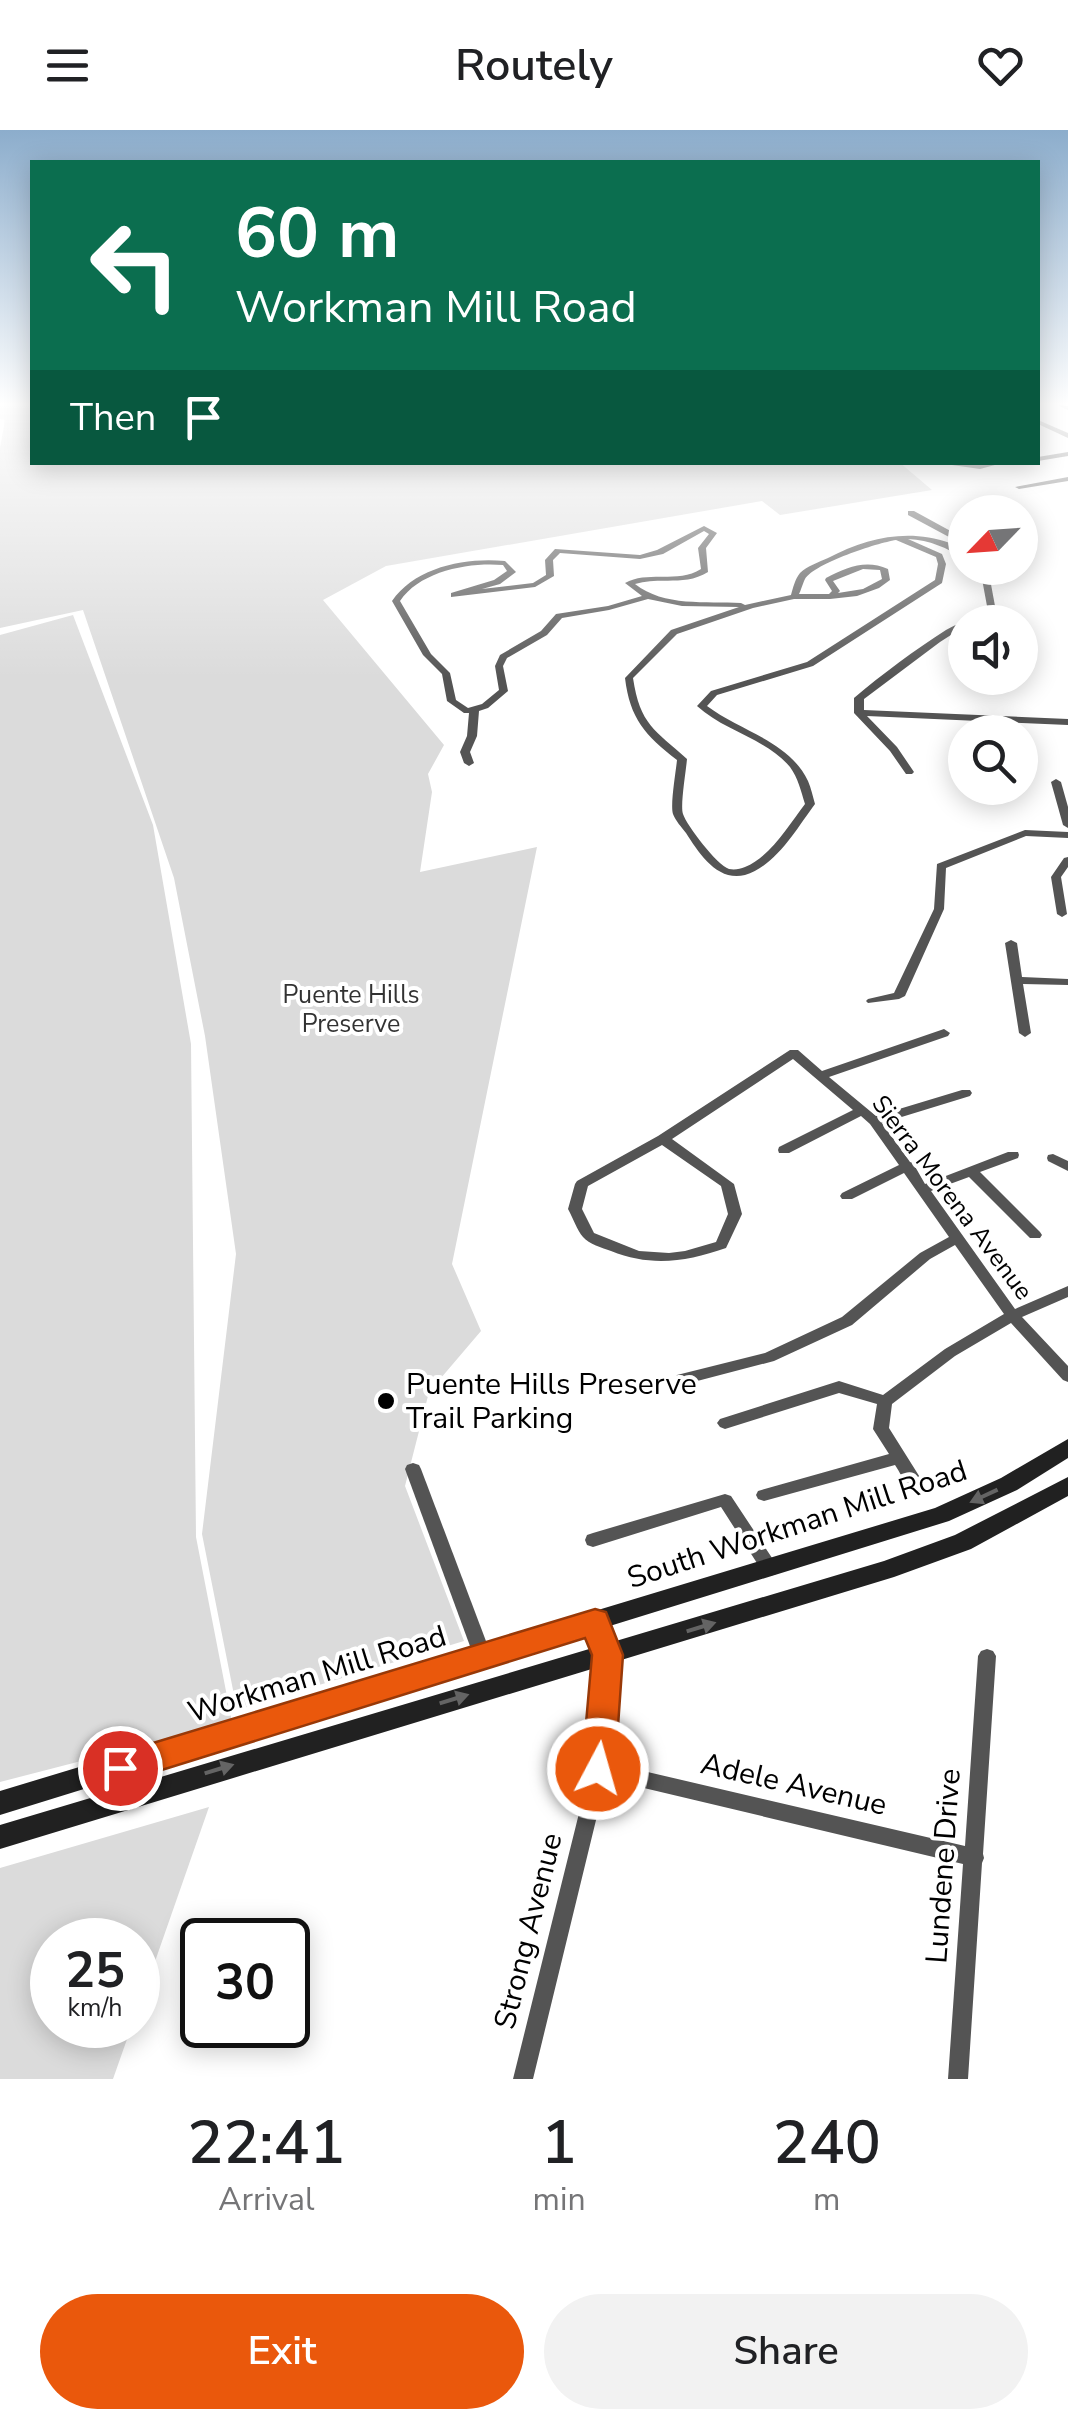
<!DOCTYPE html>
<html lang="en">
<head>
<meta charset="utf-8">
<style>
	body { margin:0; font-family:"Nunito Sans",sans-serif; background:#f2f2f2; color:#202124; height:100vh; display:flex; flex-direction:column; font-size:38px; white-space:nowrap }
	* { box-sizing:border-box; margin:0 }
	p { font-size:32px; color:#757577 }
	.icon { flex:none; width:55px; height:55px; fill:none; stroke:currentColor; stroke-width:2; stroke-linecap:round; stroke-linejoin:round }
	.map { position:relative; height:1949px; overflow:hidden }
	.drawer { display:flex; flex-direction:column; background:#fff; flex:1 }
	.drawer>* { flex:none }
	.guide { position:absolute; left:30px; top:30px; width:1010px; height:305px; border-radius:0px; box-shadow:0 5px 25px #0003; background:#0b6e4f; color:#fff; overflow:hidden }
	.needle { width:65px; rotate:245deg }
	.fabs { position:absolute; left:948px; top:365px; display:grid; gap:20px }
	.fabs a { display:grid; place-items:center; width:90px; height:90px; border-radius:50%; background:#fff; box-shadow:0 5px 25px #0003; font-size:50px }
	.speed { position:absolute; left:30px; top:1788px; display:flex; gap:20px; font-size:50px; font-weight:700; text-align:center }
	.speed>* { display:grid; place-content:center; width:130px; height:130px; border-radius:50%; background:#fff; box-shadow:0 5px 25px #0003; line-height:1 }
	.speed small { font-size:25px; font-weight:400 }
	.speed .limit { border:5px solid #111; border-radius:15px; background:#fff; color:#111 }
	.pin { position:absolute; display:grid; place-items:center; width:85px; height:85px; color:#fff; margin:-42px; border:5px solid #fff; border-radius:50%; box-shadow:0 2px 10px #0007 }
	.me { position:absolute; width:110px; margin:-55px; rotate:6deg; stroke-linejoin:round; filter:drop-shadow(0 0 8px #0008) }
	.turn { display:flex; align-items:center; gap:35px; height:210px; padding:0 40px; font-size:45px }
	.turn .icon { width:130px; height:130px; stroke-width:2.5 }
	.turn b { display:block; font-size:70px; line-height:85px }
	.then { display:flex; align-items:center; height:95px; padding:0 40px; background:#0003; gap:20px; font-size:38px }
	.eta { display:flex; justify-content:space-evenly; align-items:center; height:170px; text-align:center }
	.eta b { font-size:60px; font-weight:600; line-height:70px }
	.button { display:flex; gap:20px; margin-top:auto; padding:20px 40px }
	.button a { flex:1; height:115px; border-radius:60px; background:#ea580c; color:#fff; font-size:40px; font-weight:600; line-height:115px; text-align:center }
	.button a+a { background:#f2f2f2; color:#202124 }
	header { display:flex; justify-content:space-between; align-items:center; height:130px; padding:0 40px; background:#fff; font-size:45px; font-weight:600 }
	.map>svg:first-child { display:block }
	.green { fill:#dbdbdb }
	.lines { fill:none; stroke-linecap:round; stroke-linejoin:round }
	.street { fill:#545454; fill-rule:evenodd }
	.secondary { fill:#212121; fill-rule:evenodd }
	.oneway { fill:#646464 }
	.route { fill:#ea580c; stroke:#983908; stroke-width:2.5 }
	.poi-dot { fill:#000; stroke:#fff; stroke-width:4 }
	.labels { text-anchor:middle; stroke-width:8; stroke-linejoin:round; paint-order:stroke }
	.park-label { font-size:25px; fill:#323232; stroke:#fff }
	.street-label { font-size:25px; fill:#000; stroke:#fff }
	.near-poi-label { font-size:30px; fill:#000; stroke:#fff; text-anchor:start }
	.near-street-label { font-size:30px; fill:#000; stroke:#fff }
</style>
</head>
<body>
<header><svg class="icon" aria-label="menu" viewBox="0 0 24 24"><path d="M4 6h16M4 12h16M4 18h16"/></svg>Routely<svg class="icon" aria-label="heart" viewBox="0 0 24 24"><path d="M12 20l-8-8c-3-5 5-10 8-4 3-6 11-1 8 4z"/></svg></header>
<div class="map">
<svg width="1068" height="1949" viewBox="0 0 1068 1949">
	<rect width="100%" height="100%" fill="#fff"/>
	<g class="green">
		<path d="M0,275H32V332H899L932,360L780,385L762,371L386,436L323,470L444,615L428,644L432,662L420,742L537,717L452,1134L481,1201L429,1262L405,1356L464,1511L237,1580L202,1404L236,1124L205,906L174,748L83,480L0,498V318L5,290L0,289Z"/>
		<path d="M73,485L153,695L191,914L196,1407L232,1592L0,1652V505Z"/>
		<path d="M209,1677L138,1880V1810H52V1895H132L113,1949H0V1738Z"/>
	</g>
	<g class="lines">
		<g class="street">
			<path d="M1058,275L1068,276V280L1059,276Z"/>
			<path d="M1038,290L1068,303V308L1038,294Z"/>
			<path d="M1068,322V326L1038,331V327Z"/>
			<path d="M931,332L980,335L1006,332L980,339Z"/>
			<path d="M1068,347V351L1019,359L1015,357Z"/>
			<path d="M908,381H914L956,404L957,418L965,423V428C945,418 931,410 908,409L942,424L946,434L942,453L813,536L717,565L707,576C740,601 789,611 808,651C811,658 813,667 815,674C797,698 776,736 745,745C717,752 699,723 686,703C682,698 675,690 673,684C670,675 676,641 677,630C645,605 630,589 625,548L671,500L739,477L682,476L648,469L609,480L562,488L547,505L507,528L503,536L508,561L488,578L479,581L477,606L470,622L474,633L469,636L464,633L460,622L467,606L469,583H464L447,571L442,544L423,525L392,471C415,437 466,427 505,431L516,442L500,454L482,459L533,453L546,445L545,430L555,419L640,425L657,420L704,396L717,403L706,418L708,442C684,457 660,446 635,454C664,477 706,471 741,473L745,475L791,465C793,458 795,449 800,443C807,436 819,432 828,428C867,408 907,398 950,413L949,407L908,385ZM704,401L709,404L698,418L701,439C677,454 649,440 625,453L642,466L608,476L556,484L541,501L500,525L495,536L499,560L482,574L468,578L456,570L450,543L431,524L400,471C420,441 469,432 503,435L507,441L494,450L451,463V467L535,457L554,446L553,430L560,423L640,429L663,424ZM896,410L936,427L938,434L935,450L807,532L711,561L697,576C724,601 767,609 790,637C798,648 801,661 805,674C789,695 771,726 745,737C740,739 735,740 729,739C717,735 687,696 683,684C680,676 686,641 687,629C655,600 640,595 633,548L677,504L753,478L794,469H830L857,466L879,458L890,450L888,439C866,429 847,437 826,448L825,450L832,461L829,464H799C800,463 804,450 805,449C815,433 877,413 896,410ZM863,439L880,440L882,449L863,459L838,463L840,461L833,451Z"/>
			<path d="M974,438H982L990,449L995,476C988,487 979,492 965,492V496L940,512L864,569V580L1068,589V595L867,586L897,617L914,642L912,644H906L890,621L854,583V568C881,545 916,519 946,500C959,492 978,488 987,476L982,449Z"/>
			<path d="M1056,649L1061,652L1068,677V698L1063,695L1051,652Z"/>
			<path d="M1025,700L1068,702V708L1026,706L946,738L944,779L905,866L899,869L868,873L866,871L868,869L894,863L934,779L937,734Z"/>
			<path d="M1068,727V737L1061,747L1067,784L1062,787L1057,784L1051,747L1064,728Z"/>
			<path d="M1011,810L1017,813L1022,847L1068,849V855L1023,854L1031,903L1025,907L1019,903L1005,813Z"/>
			<path d="M944,899L950,903L948,906L829,947L876,986L962,960H970L972,963L970,966L882,993L910,1032L913,1033L925,1054L1008,1022H1018L1019,1025L1018,1028L980,1042L1040,1102L1042,1105L1040,1108H1030L969,1047L931,1061L1015,1179L1068,1156V1167L1022,1187L1068,1236V1252L1063,1250L1011,1193L955,1226L892,1274L889,1298L921,1349L923,1353L921,1357C907,1362 902,1345 895,1335L764,1371L758,1369L756,1365L758,1361L889,1324L873,1299L877,1274L839,1263L725,1299L720,1297L717,1293L720,1289L839,1251L883,1265L945,1219L1004,1184L955,1115L930,1129L852,1195L774,1231L682,1255L677,1253L675,1249L677,1245L765,1223L842,1187L920,1123L949,1107L904,1043L852,1069H842L840,1066L842,1063L899,1035L870,994L861,986L789,1023H779L778,1020L779,1017L853,980L793,929L672,1009L734,1054L742,1084L726,1118C686,1132 651,1137 611,1121C602,1118 589,1114 583,1107C577,1100 573,1088 568,1079L575,1054L577,1051L658,1006L790,920H798L822,941ZM662,1015L721,1056L728,1084L716,1112L685,1121L669,1123L639,1121L594,1103L582,1079L588,1056Z"/>
			<path d="M1053,1024L1068,1031V1041L1048,1031L1047,1028L1048,1025Z"/>
			<path d="M413,1333L419,1335L421,1339L492,1527L489,1532L483,1534L477,1532L474,1527L405,1339L407,1335Z"/>
			<path d="M725,1364L731,1366L776,1434L778,1439L776,1444L770,1446L764,1444L721,1377L593,1417L587,1415L585,1410L587,1405L593,1403Z"/>
			<path d="M595,1485L601,1487L617,1525L609,1633L965,1716L978,1526L981,1521L987,1519L993,1521L996,1526L983,1724L984,1728L982,1733L968,1949H948L963,1734L606,1649L533,1949H513L590,1639L599,1525L587,1492L589,1487Z"/>
		</g>
		<g class="secondary">
			<path d="M1068,1309V1328L1017,1360L949,1391L0,1685V1661L935,1378L1001,1348Z"/>
			<path d="M1068,1347V1366L971,1419L894,1447L0,1719V1695L884,1431L955,1405Z"/>
		</g>
	</g>
	<defs><path id="oneway-solid" d="M-6-.8H1V-3.2L6.5 0L1 3.2V.8H-6Z" transform="scale(2.5)"/></defs>
	<g class="oneway">
		<use href="#oneway-solid" transform="translate(984 1366) rotate(155)"/>
		<use href="#oneway-solid" transform="translate(701 1497) rotate(-17)"/>
		<use href="#oneway-solid" transform="translate(454 1569) rotate(-17)"/>
		<use href="#oneway-solid" transform="translate(219 1639) rotate(-17)"/>
	</g>
	<linearGradient id="sky" x2="0" y2="1"><stop stop-color="#8cadcc"/><stop offset="0.5" stop-color="#fff"/><stop offset="1" stop-color="#fff" stop-opacity="0"/></linearGradient>
	<rect width="1068" height="548" fill="url(#sky)"/>
	<path class="route" d="M595,1479L606,1482L623,1525L615,1639L610,1650L598,1654L587,1650L582,1639L592,1525L585,1508L120,1653L108,1649L103,1638L108,1628L120,1623Z"/>
	<circle class="poi-dot" cx="386" cy="1271" r="10"/>
	<g class="labels">
		<g class="park-label">
			<text x="351" y="873">Puente Hills<tspan x="351" dy="29">Preserve</tspan></text>
		</g>
		<g class="street-label">
			<text transform="translate(953 1067) rotate(53)" y="9">Sierra Morena Avenue</text>
		</g>
		<g class="near-poi-label">
			<text x="406" y="1264">Puente Hills Preserve<tspan x="406" dy="34">Trail Parking</tspan></text>
		</g>
		<g class="near-street-label">
			<text transform="translate(797 1394) rotate(-18)" y="10">South Workman Mill Road</text>
			<text transform="translate(317 1544) rotate(-17)" y="10">Workman Mill Road</text>
			<text transform="translate(794 1654) rotate(13)" y="10">Adele Avenue</text>
			<text transform="translate(943 1736) rotate(-86)" y="10">Lundene Drive</text>
			<text transform="translate(528 1801) rotate(-76)" y="10">Strong Avenue</text>
		</g>
	</g>
</svg>
<div class="fabs">
<a><svg class="needle" viewBox="-14 -14 28 28"><path d="M0-13l5 13h-10z" fill="#e53935"/><path d="M0 13l5-13h-10z" fill="#757577"/></svg></a>
<a><svg class="icon" aria-label="sound" viewBox="0 0 24 24"><path d="M4 9h4l5-4v14l-5-4H4zM17 9q2 3 0 6"/></svg></a>
<a><svg class="icon" aria-label="search" viewBox="0 0 24 24"><circle cx="10" cy="10" r="6"/><path d="M15 15l6 6"/></svg></a>
</div>
<div class="speed"><div>25<small>km/h</small></div><div class="limit">30</div></div>
<div class="pin" style="left:120px;top:1638px;background:#d93025"><svg class="icon" aria-label="arrive" viewBox="0 0 24 24"><path d="M6 21V4h12l-3 4 3 4H6"/></svg></div>
<svg class="me" style="left:598px;top:1639px" viewBox="-20 -20 40 40"><circle r="17" fill="#ea580c" stroke="#fff" stroke-width="3"/><path d="M0-11L8 9 0 5-8 9z" fill="#fff"/></svg>
<div class="guide">
<div class="turn"><svg class="icon" aria-label="left" viewBox="0 0 24 24"><path d="M17 20v-9H6M10 6l-5 5 5 5"/></svg><div><b>60 m</b>Workman Mill Road</div></div>
<div class="then">Then<svg class="icon" aria-label="arrive" viewBox="0 0 24 24"><path d="M6 21V4h12l-3 4 3 4H6"/></svg></div>
</div>
</div>
<section class="drawer">
<div class="eta">
<div><b>22:41</b><p>Arrival</p></div>
<div><b>1</b><p>min</p></div>
<div><b>240</b><p>m</p></div>
</div>
<div class="button"><a>Exit</a><a>Share</a></div>
</section>
</body>
</html>
